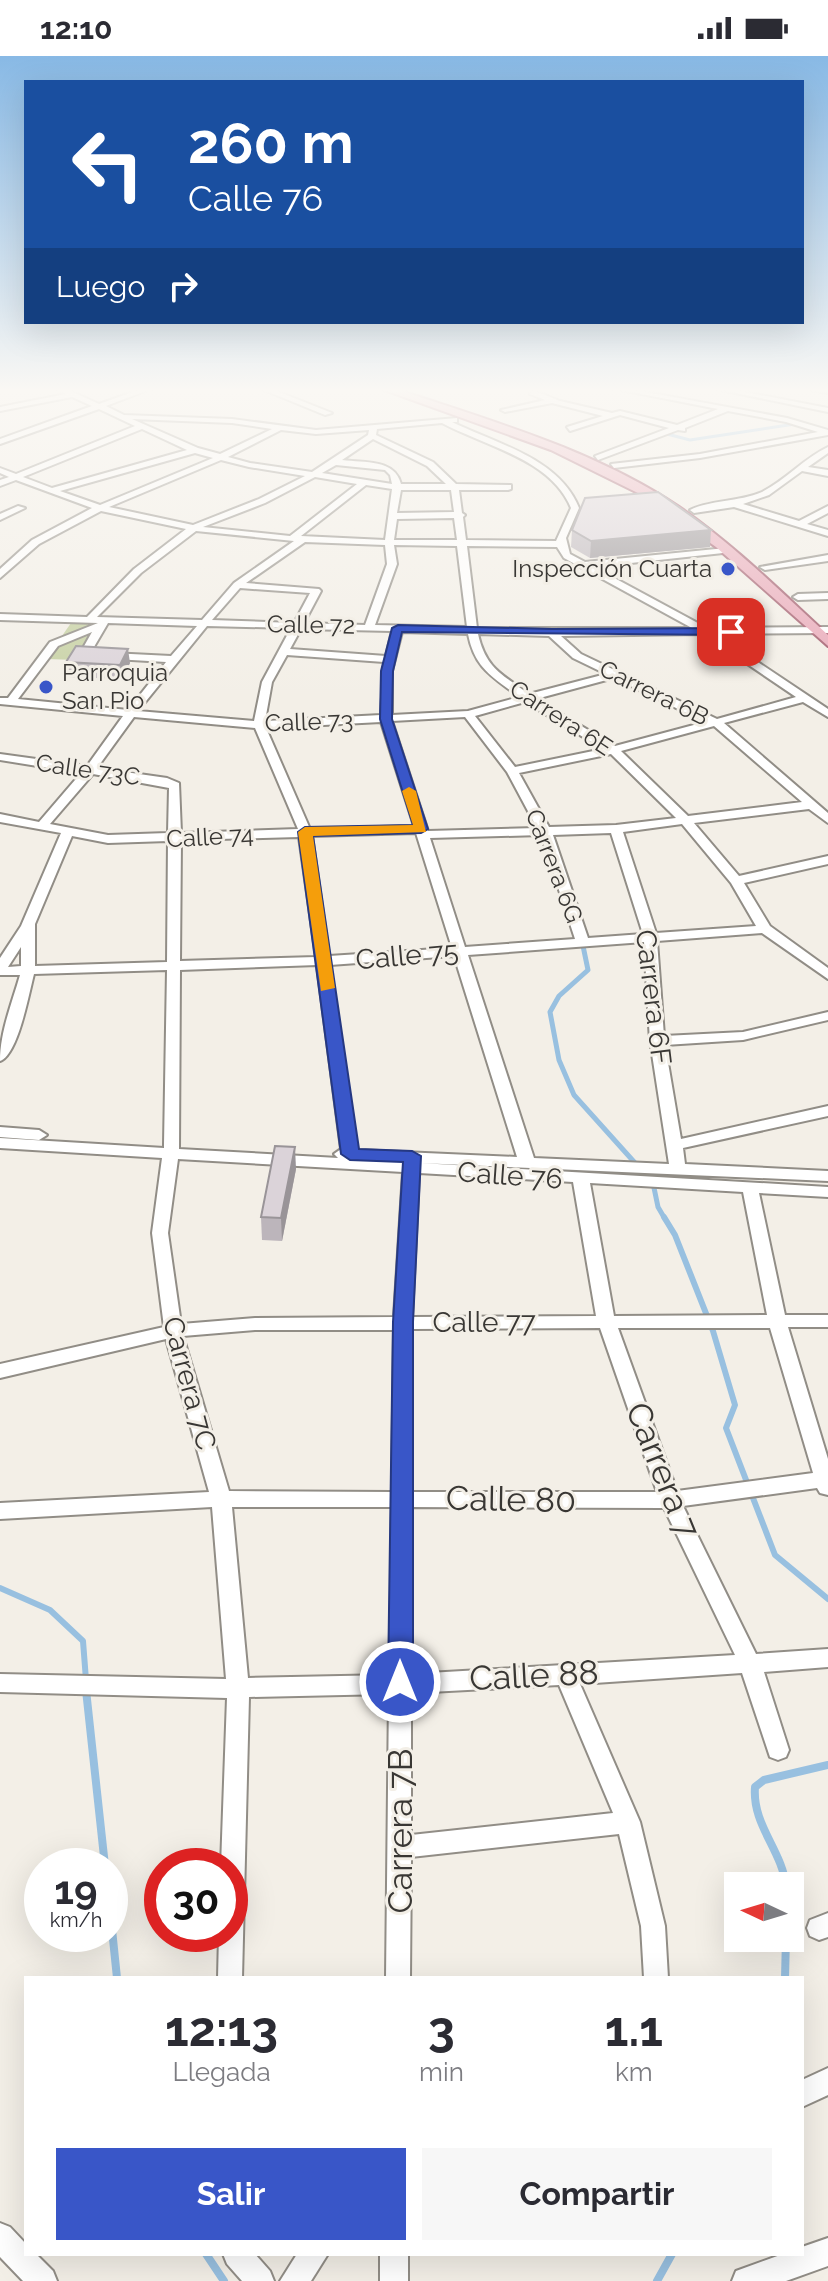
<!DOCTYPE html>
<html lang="es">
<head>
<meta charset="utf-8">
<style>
	body { margin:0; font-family:Raleway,sans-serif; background:#f7f7f7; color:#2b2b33; height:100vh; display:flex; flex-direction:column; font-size:30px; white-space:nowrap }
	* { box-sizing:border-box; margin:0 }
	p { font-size:26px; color:#7c7c81 }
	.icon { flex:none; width:44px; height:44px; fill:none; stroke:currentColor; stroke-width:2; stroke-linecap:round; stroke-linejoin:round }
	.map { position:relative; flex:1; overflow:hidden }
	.drawer { position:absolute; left:24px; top:1920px; width:780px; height:280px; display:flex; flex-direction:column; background:#fff; border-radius:0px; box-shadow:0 8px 32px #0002 }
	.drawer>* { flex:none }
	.top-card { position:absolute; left:24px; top:24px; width:780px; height:244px; border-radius:0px; box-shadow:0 8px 32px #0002; background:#1a4fa0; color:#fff; overflow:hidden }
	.needle { width:52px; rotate:274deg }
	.controls { position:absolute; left:724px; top:1816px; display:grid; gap:16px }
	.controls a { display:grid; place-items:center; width:80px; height:80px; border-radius:0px; background:#fff; box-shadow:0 8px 32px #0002; font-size:40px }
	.speed { position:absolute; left:24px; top:1792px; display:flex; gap:16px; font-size:40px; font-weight:700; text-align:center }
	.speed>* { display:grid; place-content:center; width:104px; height:104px; border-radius:50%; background:#fff; box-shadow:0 8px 32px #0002; line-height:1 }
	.speed small { font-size:20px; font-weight:400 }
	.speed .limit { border:12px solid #d22; background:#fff; color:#111 }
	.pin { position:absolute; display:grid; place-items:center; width:68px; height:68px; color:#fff; margin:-34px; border-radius:16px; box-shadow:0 4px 12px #0006 }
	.me { position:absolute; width:88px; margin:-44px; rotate:0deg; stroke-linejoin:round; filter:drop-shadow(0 0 6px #0008) }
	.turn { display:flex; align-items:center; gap:28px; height:168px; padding:0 32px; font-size:36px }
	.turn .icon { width:104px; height:104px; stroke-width:2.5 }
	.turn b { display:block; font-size:56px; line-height:68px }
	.then { display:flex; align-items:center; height:76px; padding:0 32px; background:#0003; gap:16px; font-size:30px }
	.eta { display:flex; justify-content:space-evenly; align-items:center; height:136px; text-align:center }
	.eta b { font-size:48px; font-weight:700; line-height:56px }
	.primary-button { display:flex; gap:16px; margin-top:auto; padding:16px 32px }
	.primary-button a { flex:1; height:92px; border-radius:0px; background:#3956c8; color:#fff; font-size:32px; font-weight:700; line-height:92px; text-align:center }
	.primary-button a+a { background:#f7f7f7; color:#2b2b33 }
	.status { display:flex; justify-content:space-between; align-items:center; height:56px; padding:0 40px; background:#fff; direction:ltr }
	.status svg { height:22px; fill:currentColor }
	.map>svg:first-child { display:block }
	.green { fill:#c7d1a4 }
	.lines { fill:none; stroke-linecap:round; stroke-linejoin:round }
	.stream-far3 { stroke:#98c0e0; stroke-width:3 }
	.stream-far2 { stroke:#98c0e0; stroke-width:5 }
	.stream-far1 { stroke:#98c0e0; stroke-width:6 }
	.stream { stroke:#98c0e0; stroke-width:8 }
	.minor-casing { stroke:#918d86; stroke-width:4 }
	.major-casing { stroke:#a25b6c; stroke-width:4 }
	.minor { fill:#fff; fill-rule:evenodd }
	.major { fill:#e9a9b9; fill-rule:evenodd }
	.wall { fill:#bcb5bb }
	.shaded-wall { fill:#999498 }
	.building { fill:#dbd3d9; stroke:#999498; stroke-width:2 }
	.route { fill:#3956c8; stroke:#253882; stroke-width:2 }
	.slow { fill:#f59e0b }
	.poi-dot { fill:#3956c8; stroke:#f3efe7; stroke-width:3 }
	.labels { text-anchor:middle; stroke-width:6; stroke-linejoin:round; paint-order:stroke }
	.far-poi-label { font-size:24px; fill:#393734; stroke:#f3efe7; text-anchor:end }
	.far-street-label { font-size:24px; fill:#393734; stroke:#f3efe7 }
	.street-label { font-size:28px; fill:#393734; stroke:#f3efe7 }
	.near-street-label { font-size:34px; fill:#393734; stroke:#f3efe7 }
</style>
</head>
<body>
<div class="status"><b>12:10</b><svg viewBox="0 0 49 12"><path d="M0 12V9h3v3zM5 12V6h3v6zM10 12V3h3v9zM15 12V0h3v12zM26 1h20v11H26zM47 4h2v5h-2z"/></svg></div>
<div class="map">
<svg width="828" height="2225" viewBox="0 0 828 2225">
	<rect width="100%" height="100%" fill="#f3efe7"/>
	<path class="green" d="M71,567H100L78,604L46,603Z"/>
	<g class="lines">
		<path class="stream-far3" d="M667,378L690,384L795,368"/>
		<path class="stream-far2" d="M582,885L588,914L559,940L550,956L559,1004L574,1039L653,1127L658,1151L665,1163"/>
		<g class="stream-far1">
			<path d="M664,1161L675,1179L713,1275L735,1349L726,1372L775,1499L828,1543"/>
			<path d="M0,1532L50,1554L83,1585L86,1624"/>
		</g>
		<g class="stream">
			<path d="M86,1634L105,1810"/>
			<path d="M786,1830C782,1794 752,1769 755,1731L764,1724L828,1709"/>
			<path d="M110,1854L117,1922"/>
			<path d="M785,1922L786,1882"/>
			<path d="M206,2198L224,2225"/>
			<path d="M657,2225L672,2198"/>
		</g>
		<g class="minor-casing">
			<g id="minor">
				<path d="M56,332H64L99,348L144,332H153L106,350L124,359L232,363L316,374L457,362V366H452C497,388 559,402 579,452L566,482L570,498L585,506L726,492V496L723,497L594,511L707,572L828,571V577L716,578L828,653V661L803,646L724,667L828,757V767L809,753L694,767L739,820L828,800V808L744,827L770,870L828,912V923L762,877L657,885L664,980L743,976L828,956V964L743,984L665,989L681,1083L828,1050V1060L683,1092L685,1108L828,1115V1125L420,1107L828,1131V1141L759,1137L785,1259H828V1271H788L828,1403V1439L820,1437L817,1432L683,1450L756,1598L828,1593V1611L764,1616L789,1694L786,1701L778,1704L770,1701L742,1617L580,1628L640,1766L665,1870L668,1922H644L641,1870L619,1778L411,1801L410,1922H386L389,1638L249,1641L242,1922H218L219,1878H230V1810H221L227,1642L0,1636V1618L226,1623L212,1451L0,1463V1447L209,1436L166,1283L0,1322V1308L164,1271L152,1177L162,1102L0,1092V1082L164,1092V1088L167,914L34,918C29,937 18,999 0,1005C0,976 12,947 20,919H0V902L21,870L61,777L0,766V758L39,766L81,717L0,704V698L87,710L123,660L0,648V642H8L50,586L98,567L0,564V558L87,561L134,513L186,473L101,455L39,488L0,522V513L32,484L92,452L16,424L0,430V424L9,421L0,417V412L16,418L135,370L99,353L0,388V383L92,350L72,341L0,355V351L66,338ZM132,363L232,367L272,373L220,398L198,392ZM442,367C485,390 551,403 571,452L556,485L466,484L463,461L465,459L462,457L459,434H508L511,433V429L456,428L433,406L376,379L377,373ZM142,373L187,394L52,432L23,421ZM281,374L316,378L369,374L368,379L312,416L250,407L228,401ZM373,383L427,410L446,428H401C395,403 365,407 342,404ZM195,397L213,402L100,449L60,435ZM221,404L249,411L305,420L259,443L193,469L109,451ZM336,409L385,414L390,419L392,428L322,417ZM315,421L357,428L290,480L203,471L265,447ZM366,429L392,433L385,484L301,480ZM401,434H451L454,456L397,457ZM454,462L457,484H394L397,463ZM196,475L294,485L234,527L202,564L97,561L141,517ZM305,486L385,489L387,508L365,569L304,567L321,535L319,533L246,527ZM394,489L457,490L467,571L375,569L397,508ZM467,490L557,491L564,502L692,572H477ZM240,532L310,537L294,567L212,564ZM108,567L197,570L171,600L91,596ZM207,570L291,572L262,626L254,665L138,655ZM301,573L392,575L386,600L290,593ZM92,576L79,599L80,601L166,606L128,654L18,643L58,590ZM402,576L468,578C475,613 492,620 519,641L468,655L392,659V615ZM478,578L549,580L573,602L606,618L529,638C502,618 486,613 478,578ZM703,578L796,641L717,663L581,598L561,580ZM287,599L384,606L381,659L265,665L272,626ZM614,622L705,666L615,690L536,643ZM525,646L603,693L515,711L475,660ZM134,661L255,672L298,773L181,777L179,727L167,722L97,712ZM465,661L507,716L537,772L428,775L392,665ZM381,666L414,770L310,773L266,672ZM714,670L802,746L688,760L621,695ZM611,698L676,762L616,769L549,771L519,717ZM93,718L169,732L168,777L108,779L50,768ZM682,768L731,827L756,870L656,877L623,776ZM416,777L452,892L329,900L312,780ZM611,777L643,878L588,882L553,779ZM541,779L575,883L465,891L430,782ZM72,780L108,787L168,785L167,906L35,910V868ZM299,781L316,901L180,905L181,784ZM644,886L650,985L669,1108L534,1102L468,899ZM21,891V910L8,911ZM454,900L517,1101L357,1094L330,909ZM317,909L341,1093L334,1098L338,1102L179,1093L180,914ZM178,1103L403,1116L394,1261L255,1262L181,1268L168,1177ZM419,1117L573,1126L596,1260L412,1261ZM590,1127L743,1136L767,1259L614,1260ZM600,1272L657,1436H411L412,1273ZM618,1272H770L813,1417L677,1435ZM255,1274H394L392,1436L229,1435L183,1280ZM232,1451H392L390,1619L248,1622ZM411,1451L664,1452L735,1599L411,1618ZM559,1629L613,1757L411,1779V1637Z"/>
				<path d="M259,332H269L332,357L325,359Z"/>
				<path d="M611,332H624L787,362L828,374V379L700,402L614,412L611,408L700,398L818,376L786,366L728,355L685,372V375L678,374L598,404L595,400L669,372L620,359L570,375L567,371L603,360L552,347L505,356L501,354L545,344L530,338L533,334L560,345L612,357L620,355L677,369L718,353Z"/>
				<path d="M711,332H724L828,352V356Z"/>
				<path d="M811,332L828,333V337L812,334Z"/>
				<path d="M828,391V397L808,411L828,414V420L802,415L769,439L743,448L799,465L828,450V457L807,468L828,474V480L734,451L694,457L690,454C709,444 739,446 762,436C787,423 803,403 828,391Z"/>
				<path d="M18,450L25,452L0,464V458Z"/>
				<path d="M828,499V505L765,514L760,511Z"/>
				<path d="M828,537V543L798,544L793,541L798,538Z"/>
				<path d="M0,1071L39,1074L47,1079L39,1084L0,1081Z"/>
				<path d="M828,1857V1881L819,1884L810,1880L807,1872L810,1864Z"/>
				<path d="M828,2012V2039L802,2051V2024Z"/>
				<path d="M0,2167L10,2171L26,2188V2198H36L53,2215L57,2225H23L0,2201Z"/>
				<path d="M828,2182V2210L786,2225H732L736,2215L783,2198H802V2191Z"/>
				<path d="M223,2198H255L270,2215L274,2225H242L227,2208Z"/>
				<path d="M297,2198H328L311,2225H280Z"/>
				<rect x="380" y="2198" width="28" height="27"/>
			</g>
		</g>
		<g class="major-casing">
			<path id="major" d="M379,332H393C490,365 593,393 679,451C733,488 780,535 828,579V590L716,491L646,441L551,394Z"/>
		</g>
		<use href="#minor" class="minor"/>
		<use href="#major" class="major"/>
	</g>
	<g class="wall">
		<path d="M572,474L710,491L590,502L571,491Z"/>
		<path d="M66,606L130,607L122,623L68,621Z"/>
		<path d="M296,1113L282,1185L262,1184L261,1161Z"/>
	</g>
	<g class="shaded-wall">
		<path d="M711,474L710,491L590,502L591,485Z"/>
		<path d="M128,593L130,607L122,623L120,609Z"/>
		<path d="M295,1091L296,1113L282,1185L281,1162Z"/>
	</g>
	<g class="building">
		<path d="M658,436L711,474L591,485L572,474L585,442Z"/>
		<path d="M76,590L128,593L120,609L66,606Z"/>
		<path d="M275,1090L295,1091L281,1162L261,1161Z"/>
	</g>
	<linearGradient id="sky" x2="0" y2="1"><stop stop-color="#88b9e5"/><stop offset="0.52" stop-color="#faf8f4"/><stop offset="1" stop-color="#faf8f4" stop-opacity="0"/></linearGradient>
	<rect width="828" height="643" fill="url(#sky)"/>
	<path class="route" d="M398,569L552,573L731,572L737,576L731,579L402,576L393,615L392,663L428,773L421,777L313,780L359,1093L412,1095L421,1100L413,1266V1626L409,1634L400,1637L391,1634L388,1626L393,1266L403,1106L350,1104L341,1098L298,776L305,771L413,769L380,663L381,615L392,572Z"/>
	<path class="slow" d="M409,731L416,735L426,776L313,780L335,932L321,935L298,776L305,771L413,769L402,735Z"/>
	<g class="poi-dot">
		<circle cx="728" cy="513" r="8"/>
		<circle cx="46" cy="631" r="8"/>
	</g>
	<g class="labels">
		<g class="far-poi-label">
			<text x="712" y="521">Inspección Cuarta</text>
			<text x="62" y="625" text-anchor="start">Parroquia<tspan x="62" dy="28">San Pio</tspan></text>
		</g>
		<g class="far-street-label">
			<text transform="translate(311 569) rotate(1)" y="8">Calle 72</text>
			<text transform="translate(654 637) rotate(26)" y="8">Carrera 6B</text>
			<text transform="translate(561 662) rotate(33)" y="8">Carrera 6E</text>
			<text transform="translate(309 666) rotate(-2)" y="8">Calle 73</text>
			<text transform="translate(88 714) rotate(8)" y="8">Calle 73C</text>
			<text transform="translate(210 781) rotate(-3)" y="8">Calle 74</text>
			<text transform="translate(554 810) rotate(69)" y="8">Carrera 6G</text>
		</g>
		<g class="street-label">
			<text transform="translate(407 899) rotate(-5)" y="10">Calle 75</text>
			<text transform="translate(654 941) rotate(83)" y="10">Carrera 6F</text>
			<text transform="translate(510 1119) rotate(4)" y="10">Calle 76</text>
			<text x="484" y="1276">Calle 77</text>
			<text transform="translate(190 1327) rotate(75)" y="10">Carrera 7C</text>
		</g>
		<g class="near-street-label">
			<text transform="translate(663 1414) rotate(68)" y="12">Carrera 7</text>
			<text transform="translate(511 1443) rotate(1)" y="12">Calle 80</text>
			<text transform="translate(534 1619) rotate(-3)" y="12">Calle 88</text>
			<text transform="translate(400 1775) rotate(-90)" y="12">Carrera 7B</text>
		</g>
	</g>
</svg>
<div class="controls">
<a><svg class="needle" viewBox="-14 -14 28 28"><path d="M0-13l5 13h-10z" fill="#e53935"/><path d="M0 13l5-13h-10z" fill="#7c7c81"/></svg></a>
</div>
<div class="speed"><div>19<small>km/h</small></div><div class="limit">30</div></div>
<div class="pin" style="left:731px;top:576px;background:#d93025"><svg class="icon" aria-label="arrive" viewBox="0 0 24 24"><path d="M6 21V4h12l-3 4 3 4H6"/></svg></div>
<svg class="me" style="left:400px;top:1626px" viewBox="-20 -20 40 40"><circle r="17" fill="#3956c8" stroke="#fff" stroke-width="3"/><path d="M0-11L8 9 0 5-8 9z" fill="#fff"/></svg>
<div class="top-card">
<div class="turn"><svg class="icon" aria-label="left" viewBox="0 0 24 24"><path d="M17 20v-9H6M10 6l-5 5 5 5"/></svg><div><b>260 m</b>Calle 76</div></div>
<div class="then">Luego<svg class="icon" aria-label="right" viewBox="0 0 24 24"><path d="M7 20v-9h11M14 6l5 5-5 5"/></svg></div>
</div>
<section class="drawer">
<div class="eta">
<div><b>12:13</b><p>Llegada</p></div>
<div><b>3</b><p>min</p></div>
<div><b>1.1</b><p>km</p></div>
</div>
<div class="primary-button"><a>Salir</a><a>Compartir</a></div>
</section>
</div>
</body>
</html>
